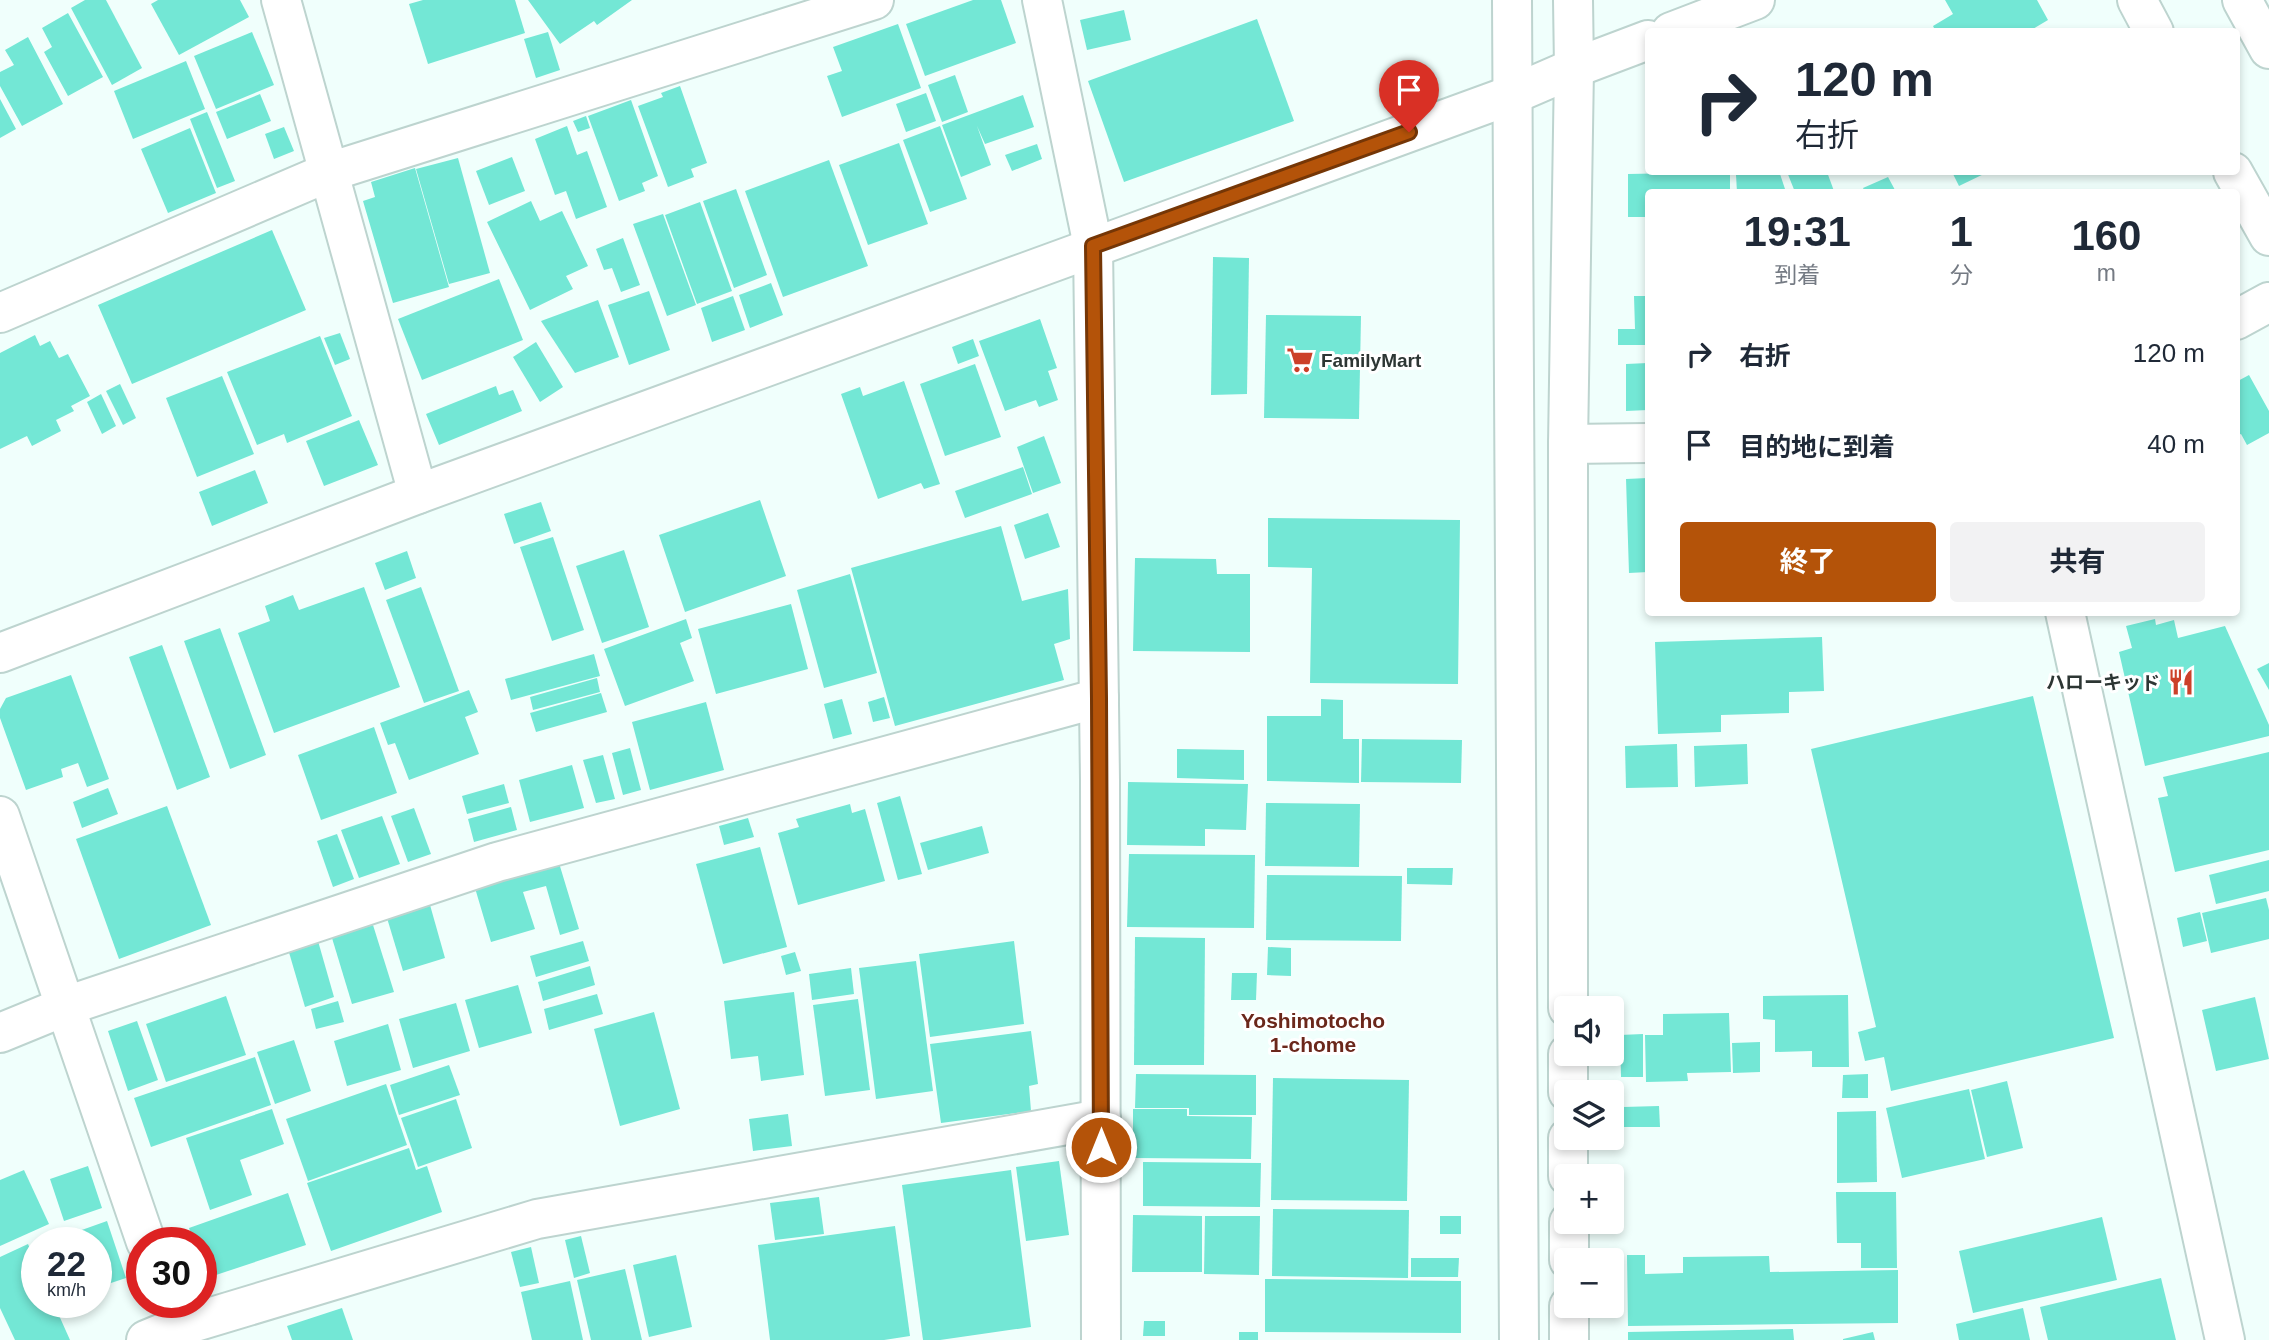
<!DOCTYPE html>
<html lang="ja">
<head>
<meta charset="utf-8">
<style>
	body { margin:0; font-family:Arial,"Noto Sans JP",sans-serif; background:#f2f2f3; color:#1f2937; height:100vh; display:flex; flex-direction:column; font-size:26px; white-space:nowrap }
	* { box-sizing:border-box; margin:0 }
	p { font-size:23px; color:#747a83 }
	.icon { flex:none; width:38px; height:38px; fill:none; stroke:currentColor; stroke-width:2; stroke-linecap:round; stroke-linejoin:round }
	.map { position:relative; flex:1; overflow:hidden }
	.side { position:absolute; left:1645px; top:189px; width:595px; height:427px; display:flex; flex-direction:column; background:#fff; border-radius:7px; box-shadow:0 4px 10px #0003 }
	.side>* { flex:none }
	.hud { position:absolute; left:1645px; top:28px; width:595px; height:147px; border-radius:7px; box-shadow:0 4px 10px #0003; background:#fff; color:#1f2937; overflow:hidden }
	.controls { position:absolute; left:1554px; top:996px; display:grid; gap:14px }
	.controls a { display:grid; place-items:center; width:70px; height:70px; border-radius:7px; background:#fff; box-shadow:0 4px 10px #0003; font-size:35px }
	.speed { position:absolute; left:21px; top:1227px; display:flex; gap:14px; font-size:35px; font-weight:700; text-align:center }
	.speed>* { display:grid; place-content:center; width:91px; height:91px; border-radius:50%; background:#fff; box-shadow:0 4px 10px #0003; line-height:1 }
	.speed small { font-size:18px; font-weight:400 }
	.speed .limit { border:10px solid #d22; background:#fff; color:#111 }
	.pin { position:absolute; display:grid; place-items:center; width:60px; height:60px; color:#fff; margin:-72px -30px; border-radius:50% 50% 50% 0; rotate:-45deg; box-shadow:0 0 7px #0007 }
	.pin .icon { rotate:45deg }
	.me { position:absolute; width:77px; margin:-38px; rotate:0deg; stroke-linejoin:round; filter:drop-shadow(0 0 5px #0008) }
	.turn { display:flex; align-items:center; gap:24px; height:147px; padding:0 35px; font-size:32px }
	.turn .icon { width:91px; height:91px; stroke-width:2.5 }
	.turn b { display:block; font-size:49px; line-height:60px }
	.eta { display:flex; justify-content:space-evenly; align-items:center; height:119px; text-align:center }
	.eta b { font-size:42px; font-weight:700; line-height:49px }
	.cta { display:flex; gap:14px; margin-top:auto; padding:14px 35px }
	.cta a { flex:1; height:80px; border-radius:7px; background:#b45309; color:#fff; font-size:28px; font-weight:700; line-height:80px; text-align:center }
	.cta a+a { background:#f2f2f3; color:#1f2937 }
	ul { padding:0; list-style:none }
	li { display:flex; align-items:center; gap:21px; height:91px; padding:0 35px }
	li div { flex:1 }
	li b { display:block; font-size:26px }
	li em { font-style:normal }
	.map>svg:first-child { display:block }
	.building { fill:#73e7d5 }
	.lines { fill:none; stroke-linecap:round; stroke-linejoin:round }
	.minor-casing { stroke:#bdd4cf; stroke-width:42 }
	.tertiary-casing { stroke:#bdd4cf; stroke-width:42 }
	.primary-casing { stroke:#bdd4cf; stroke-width:42 }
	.minor { stroke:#fff; stroke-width:38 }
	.tertiary { stroke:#fff; stroke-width:38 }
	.primary { stroke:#fff; stroke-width:38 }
	.route-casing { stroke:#753606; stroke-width:18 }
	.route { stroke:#b45309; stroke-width:12 }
	.labels { text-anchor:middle; stroke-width:6; stroke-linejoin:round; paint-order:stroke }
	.poi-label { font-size:19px; font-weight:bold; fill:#2d3634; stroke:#fff; text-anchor:start }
	.neighbourhood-label { font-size:21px; font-weight:bold; fill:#6b271b; stroke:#fff }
</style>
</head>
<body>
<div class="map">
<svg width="2269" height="1340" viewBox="0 0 2269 1340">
	<rect width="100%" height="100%" fill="#f0fffc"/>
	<g class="building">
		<path d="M85,0H106L142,68L112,85L71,8Z"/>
		<path d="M158,0H240L249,17L179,55L151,4Z"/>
		<path d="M423,0H515L525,33L428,64L409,4Z"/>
		<path d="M528,0H632L597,25L594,21L560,44Z"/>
		<path d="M973,0H1001L1016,43L925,76L906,24Z"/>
		<path d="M1945,0H2037L2048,20L2028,32H1936L1933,26L1953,14Z"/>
		<path d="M1124,10L1131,40L1087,50L1080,20Z"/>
		<path d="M68,13L103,77L68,96L44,52L52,47L42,28Z"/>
		<path d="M1257,19L1294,121L1124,182L1088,81Z"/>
		<path d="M898,24L921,88L842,117L827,76L842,71L833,47Z"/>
		<path d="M252,32L274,85L216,109L194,56Z"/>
		<path d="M548,32L560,70L536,78L524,39Z"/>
		<path d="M28,37L63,104L22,126L0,86V72L14,65L5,50Z"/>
		<path d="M186,61L205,109L133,139L114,91Z"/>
		<path d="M955,75L968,112L942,122L928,85Z"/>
		<path d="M680,86L707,163L691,169L694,177L668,187L638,106L663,97L661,93Z"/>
		<path d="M926,93L936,121L906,132L896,104Z"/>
		<path d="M260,94L271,121L227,139L216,112Z"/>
		<path d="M1023,95L1034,127L985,144L977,126L991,165L961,177L942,125Z"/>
		<path d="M0,99L16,129L0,138Z"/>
		<path d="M631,100L658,176L642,183L645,191L619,201L588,116Z"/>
		<path d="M207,112L235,181L217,188L190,119Z"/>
		<path d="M586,116L590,128L578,132L573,121Z"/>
		<path d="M567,126L577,155L587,151L607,207L576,219L566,191L555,195L535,139Z"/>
		<path d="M940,126L967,199L930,212L903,140Z"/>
		<path d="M284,127L294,151L274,159L265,134Z"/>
		<path d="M190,128L216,193L168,213L141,149Z"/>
		<path d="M899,143L928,224L868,245L839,165Z"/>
		<path d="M1037,144L1042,159L1012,171L1005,155Z"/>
		<path d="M512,157L525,191L489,205L476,171Z"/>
		<path d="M458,158L490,273L449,284L416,169Z"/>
		<path d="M829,160L868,266L783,297L745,191Z"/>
		<path d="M415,168L449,287L393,303L363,201L375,197L371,182Z"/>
		<path d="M1730,172V192H1648V217H1628V174Z"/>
		<path d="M1787,172H1827L1834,191L1829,192H1795Z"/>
		<path d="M1952,172H1988L1959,186Z"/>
		<path d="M1780,174L1786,192H1737L1736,175Z"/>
		<path d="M1888,177L1895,190L1889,192H1865L1863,188Z"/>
		<path d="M736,189L767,275L734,288L703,201Z"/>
		<path d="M531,201L540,221L562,211L588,266L566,276L573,289L530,310L487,222Z"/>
		<path d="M700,202L732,291L697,304L665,215Z"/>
		<path d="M663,214L696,305L667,316L633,224Z"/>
		<path d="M272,230L306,310L132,384L98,305Z"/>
		<path d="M623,238L640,285L621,292L612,268L604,270L596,249Z"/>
		<path d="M1213,257L1249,258L1247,394L1211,395Z"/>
		<path d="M499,279L523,340L422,380L398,319Z"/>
		<path d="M771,283L783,315L750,328L739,295Z"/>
		<path d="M649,291L670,350L629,365L608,305Z"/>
		<path d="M733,296L745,330L712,342L701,308Z"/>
		<path d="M1634,296H1648V345H1618V329H1635Z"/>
		<path d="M598,300L619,357L575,373L541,321Z"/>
		<path d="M1266,315L1361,316L1359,419L1264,418Z"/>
		<path d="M1040,319L1057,368L1048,371L1058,400L1039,407L1036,400L1005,411L979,341Z"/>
		<path d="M340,333L350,359L335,365L324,338Z"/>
		<path d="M35,335L40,346L50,341L59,358L68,354L90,396L71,406L74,411L56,420L61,431L32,446L27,436L0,449V353Z"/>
		<path d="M320,336L352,416L287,443L284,434L257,445L227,372Z"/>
		<path d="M973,339L979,356L958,364L952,347Z"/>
		<path d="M536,342L563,387L540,402L513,357Z"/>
		<path d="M1648,363V410L1626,411V364Z"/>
		<path d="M975,364L1001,437L945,456L920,384Z"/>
		<path d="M2249,375L2269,411V433L2247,445L2241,434L2236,436V382Z"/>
		<path d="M222,376L254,454L197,477L166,398Z"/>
		<path d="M904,381L940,484L924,489L921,483L878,499L841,394L860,387L863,396Z"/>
		<path d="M120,384L136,418L123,425L106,391Z"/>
		<path d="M496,386L499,395L513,390L522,411L439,445L426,414Z"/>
		<path d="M101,394L116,426L102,434L87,402Z"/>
		<path d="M359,420L378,465L324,486L306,441Z"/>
		<path d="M1044,436L1061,483L1033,493L1017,447Z"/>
		<path d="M1023,467L1032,494L965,518L955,491Z"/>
		<path d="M255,470L268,503L212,526L199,492Z"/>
		<path d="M1648,478V572L1629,573L1626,479Z"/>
		<path d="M760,500L786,576L685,612L659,535Z"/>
		<path d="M541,502L551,531L514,544L504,514Z"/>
		<path d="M1048,513L1060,547L1025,559L1014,525Z"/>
		<path d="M1268,518L1460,520L1458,684L1310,683L1312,568L1268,567Z"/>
		<path d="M1001,526L1022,601L1068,589L1070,639L1054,644L1064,680L895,726L851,568Z"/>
		<path d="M553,537L584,630L552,641L520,547Z"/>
		<path d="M624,550L649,627L602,643L576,566Z"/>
		<path d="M407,551L416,578L385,590L375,563Z"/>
		<path d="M1135,558L1216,559L1217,574H1250V652L1133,651Z"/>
		<path d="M850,574L877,673L824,688L797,590Z"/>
		<path d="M364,587L400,687L274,733L238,633L270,621L265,606L293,595L299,610Z"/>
		<path d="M421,587L459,691L424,703L386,600Z"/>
		<path d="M791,604L808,669L716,694L698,629Z"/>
		<path d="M686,619L692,638L680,643L694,681L625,706L604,649Z"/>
		<path d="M2155,619L2156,625L2174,620L2178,638L2225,626L2269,725V736L2145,766L2119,652L2132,648L2126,626Z"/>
		<path d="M220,628L266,755L230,769L184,641Z"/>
		<path d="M1822,637L1824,691L1789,692V713L1721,715V732L1658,734L1655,642Z"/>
		<path d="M162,645L210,777L177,790L129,657Z"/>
		<path d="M594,654L600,676L511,700L505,679Z"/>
		<path d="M2269,663V690L2257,669Z"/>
		<path d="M71,675L109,779L87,787L78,763L61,769L63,777L26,790L0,718V709L6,698Z"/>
		<path d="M597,678L600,692L533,710L530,697Z"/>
		<path d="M469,690L478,712L465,717L479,754L409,780L395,743L388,745L380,723Z"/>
		<path d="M601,693L607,712L536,732L530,713Z"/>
		<path d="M2033,696L2114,1038L1891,1091L1884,1057L1865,1061L1858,1032L1876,1027L1811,749Z"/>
		<path d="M884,697L890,718L873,722L868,702Z"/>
		<path d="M842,699L852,734L833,739L824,704Z"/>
		<path d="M1321,699L1343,700V739H1359V783L1267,781V716H1321Z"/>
		<path d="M706,702L724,770L650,790L632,722Z"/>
		<path d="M374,727L397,793L321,820L298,755Z"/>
		<path d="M1362,739L1462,740L1461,783L1361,782Z"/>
		<path d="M1677,744L1678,787L1626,788L1625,746Z"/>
		<path d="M1747,744L1748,784L1695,787L1694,746Z"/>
		<path d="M630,748L641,790L623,795L612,753Z"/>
		<path d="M1177,749L1244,750V780L1177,778Z"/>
		<path d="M2269,752V850L2175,872L2158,798L2168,796L2163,777Z"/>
		<path d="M603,755L615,799L596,803L583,760Z"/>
		<path d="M572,765L584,808L530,822L519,780Z"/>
		<path d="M1128,782L1248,784L1246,830L1205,829V846L1127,845Z"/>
		<path d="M504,784L509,803L467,814L462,796Z"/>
		<path d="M108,788L118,814L82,828L73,802Z"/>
		<path d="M900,796L922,874L898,880L877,803Z"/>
		<path d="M1266,803L1360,804L1359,867L1265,866Z"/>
		<path d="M850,804L852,813L865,809L885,881L798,905L778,833L799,827L796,819Z"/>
		<path d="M167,806L211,925L119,959L76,839Z"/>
		<path d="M511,807L517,830L474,842L468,819Z"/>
		<path d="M414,808L431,854L408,862L391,816Z"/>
		<path d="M382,816L400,864L359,878L341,830Z"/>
		<path d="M748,818L754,837L724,845L719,826Z"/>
		<path d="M982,826L989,853L928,870L920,843Z"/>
		<path d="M337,834L354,879L333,887L317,841Z"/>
		<path d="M760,847L787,947L723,964L696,864Z"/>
		<path d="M1129,854L1255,855L1254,928L1127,927Z"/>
		<path d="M2269,860V891L2216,904L2209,875Z"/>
		<path d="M559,863L579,929L560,935L546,886L523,892L535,929L491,942L475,888Z"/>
		<path d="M1407,868H1453L1452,885L1407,884Z"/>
		<path d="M1267,875L1402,876L1401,941L1266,940Z"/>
		<path d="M2266,898L2269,910V939L2211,953L2202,913Z"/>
		<path d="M430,905L445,958L403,971L387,918Z"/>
		<path d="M2200,912L2207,941L2183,947L2177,918Z"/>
		<path d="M373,925L394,992L352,1004L332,938Z"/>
		<path d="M1135,937L1205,938L1204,1065H1134Z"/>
		<path d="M318,941L334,997L305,1007L288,949Z"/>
		<path d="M583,941L589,961L536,977L530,956Z"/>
		<path d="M1014,941L1024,1024L930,1037L919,954Z"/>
		<path d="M1268,947L1291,948V976L1267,975Z"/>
		<path d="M795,952L801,971L786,975L781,956Z"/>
		<path d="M916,961L933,1091L876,1099L859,968Z"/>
		<path d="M590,966L595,985L543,1001L538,982Z"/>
		<path d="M851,968L854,994L812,1000L809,974Z"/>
		<path d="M1232,973H1257L1256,1000H1231Z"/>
		<path d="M518,985L532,1033L479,1048L465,1000Z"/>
		<path d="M794,992L804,1075L761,1081L758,1056L731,1059L724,1001Z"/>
		<path d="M597,994L603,1014L549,1030L544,1009Z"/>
		<path d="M1848,995L1849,1067H1812V1051L1775,1052V1020L1763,1019V996Z"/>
		<path d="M226,996L246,1055L166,1082L146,1024Z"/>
		<path d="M2255,997L2269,1059L2216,1071L2202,1010Z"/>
		<path d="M858,999L870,1090L825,1096L813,1005Z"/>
		<path d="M338,1001L344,1022L316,1029L311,1009Z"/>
		<path d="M456,1003L470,1051L413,1068L399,1019Z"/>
		<path d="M654,1012L680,1109L620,1126L594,1029Z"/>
		<path d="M1729,1013L1731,1072L1687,1073L1688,1081L1646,1082L1645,1035H1663V1014Z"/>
		<path d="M137,1021L158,1080L128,1091L108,1031Z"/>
		<path d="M388,1024L401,1070L347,1086L334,1041Z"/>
		<path d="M1031,1031L1038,1084L1029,1086L1031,1111L941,1123L930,1044Z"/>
		<path d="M1643,1034V1077H1621L1620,1035Z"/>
		<path d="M294,1040L311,1091L275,1104L257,1052Z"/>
		<path d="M1760,1042V1072L1733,1073L1732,1043Z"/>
		<path d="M255,1057L271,1105L151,1147L134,1098Z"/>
		<path d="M449,1065L460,1095L399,1115L390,1085Z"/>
		<path d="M1136,1074L1256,1075V1115H1189V1108H1135Z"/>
		<path d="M1868,1074V1098H1842L1843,1075Z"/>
		<path d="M1273,1078L1409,1080L1407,1201L1271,1200Z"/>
		<path d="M2007,1081L2023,1148L1987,1157L1971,1090Z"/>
		<path d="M386,1084L407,1145L308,1181L286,1119Z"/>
		<path d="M1969,1089L1985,1159L1902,1178L1886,1108Z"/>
		<path d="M456,1099L472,1148L418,1167L401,1118Z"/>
		<path d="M1659,1106L1660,1127H1623V1107Z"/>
		<path d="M272,1109L284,1144L240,1160L252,1195L210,1210L186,1138Z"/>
		<path d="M1133,1109H1187V1116L1252,1117L1251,1159L1133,1158Z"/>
		<path d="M1876,1111L1877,1182L1837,1183V1112Z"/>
		<path d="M788,1114L792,1146L753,1151L749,1119Z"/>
		<path d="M409,1148L416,1170L427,1166L442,1212L331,1251L307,1183Z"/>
		<path d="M1059,1161L1069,1235L1026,1241L1016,1167Z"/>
		<path d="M1143,1162L1261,1163L1260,1207L1143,1206Z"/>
		<path d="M88,1166L102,1208L64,1221L50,1179Z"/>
		<path d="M24,1170L49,1224L0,1246V1180Z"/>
		<path d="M1011,1170L1031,1327L940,1340H923L902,1185Z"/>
		<path d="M1836,1192H1896L1897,1268H1861V1243H1837Z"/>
		<path d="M288,1193L306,1245L207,1278L201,1263V1242H194L189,1228Z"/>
		<path d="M819,1197L824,1234L775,1240L770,1203Z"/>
		<path d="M1273,1209L1409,1210L1408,1278L1272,1276Z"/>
		<path d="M1133,1215L1202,1216V1272H1132Z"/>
		<path d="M1205,1216H1260L1259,1275L1204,1274Z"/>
		<rect x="1440" y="1216" width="21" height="18"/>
		<path d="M2102,1217L2117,1280L1973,1313L1959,1251Z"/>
		<path d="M107,1221L126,1278L96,1288V1242H48Z"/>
		<path d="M895,1226L910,1336L884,1340H770L758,1245Z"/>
		<path d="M581,1236L590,1273L574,1278L565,1240Z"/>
		<path d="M28,1244L37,1265V1302H53L70,1340H15L0,1308V1257Z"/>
		<path d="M531,1247L539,1283L520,1287L511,1252Z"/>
		<path d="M676,1255L692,1327L649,1337L633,1265Z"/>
		<path d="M1627,1255H1645V1274L1683,1273V1257L1769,1256L1770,1272L1898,1270V1323L1628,1326Z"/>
		<path d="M1411,1258H1459L1458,1277H1411Z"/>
		<path d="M625,1269L642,1340H591L577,1280Z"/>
		<path d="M2161,1278L2176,1340H2048L2040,1307Z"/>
		<path d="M1265,1279L1461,1281V1333L1265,1332Z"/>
		<path d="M570,1281L583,1340H532L521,1292Z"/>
		<path d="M342,1308L353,1340H292L287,1326Z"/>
		<path d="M2023,1308L2030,1340H1959L1956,1324Z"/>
		<path d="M1144,1321H1165V1336H1143Z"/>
		<path d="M1793,1329L1794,1340H1628V1332Z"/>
		<rect x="1239" y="1332" width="19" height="8"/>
		<path d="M1873,1332L1875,1340H1843V1339Z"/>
	</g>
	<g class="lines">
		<g class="minor-casing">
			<g id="minor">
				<path d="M281,0L418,494"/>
				<path d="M1042,0L1093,246L1100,780L1101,1340"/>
				<path d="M0,313L329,172L874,0"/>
				<path d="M2236,320L2269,302"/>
				<path d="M1568,444L1648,443"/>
				<path d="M2065,612L2225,1340"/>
				<path d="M0,816L146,1242"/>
				<path d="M0,1033L66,1006L497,862L1099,698"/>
				<path d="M146,1340L175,1328L537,1219L1101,1119"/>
			</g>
		</g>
		<g class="tertiary-casing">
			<g id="tertiary">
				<path d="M1512,0L1519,1340"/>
				<path d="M1671,32L1755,0"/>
				<path d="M0,653L418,494L1514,94L1574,68L1648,40"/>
				<path d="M1568,1008V444L1574,68L1573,0"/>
				<path d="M1568,1054V1092"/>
				<path d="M1568,1138V1176"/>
				<path d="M1569,1222V1260"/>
				<path d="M1569,1306V1340"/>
			</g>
		</g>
		<g class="primary-casing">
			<g id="primary">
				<path d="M2137,0L2154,32"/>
				<path d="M2242,0L2269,49"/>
				<path d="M2233,172L2269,236"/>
			</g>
		</g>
		<use href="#minor" class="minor"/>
		<use href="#tertiary" class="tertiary"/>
		<use href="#primary" class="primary"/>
	</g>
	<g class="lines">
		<g class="route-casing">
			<path id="route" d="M1101,1147L1099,698L1093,246L1409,132"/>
		</g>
		<use href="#route" class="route"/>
	</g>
	<defs>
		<g id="supermarket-bare" transform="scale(2.1)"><path d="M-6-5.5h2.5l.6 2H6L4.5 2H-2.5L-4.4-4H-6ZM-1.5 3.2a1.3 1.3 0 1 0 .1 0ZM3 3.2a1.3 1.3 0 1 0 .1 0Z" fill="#cc4029" stroke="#fff" stroke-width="2.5" paint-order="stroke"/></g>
		<g id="restaurant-bare" transform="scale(2.1)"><path d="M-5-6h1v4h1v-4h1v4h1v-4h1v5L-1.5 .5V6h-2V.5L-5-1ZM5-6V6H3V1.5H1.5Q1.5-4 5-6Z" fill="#cc4029" stroke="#fff" stroke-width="2.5" paint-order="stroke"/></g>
	</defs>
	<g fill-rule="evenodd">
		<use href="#supermarket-bare" x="1300" y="360"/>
		<use href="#restaurant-bare" x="2181" y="682"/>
	</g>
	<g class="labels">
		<g class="poi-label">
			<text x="1321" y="367">FamilyMart</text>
			<text x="2160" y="689" text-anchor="end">ハローキッド</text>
		</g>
		<g class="neighbourhood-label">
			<text x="1313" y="1028">Yoshimotocho<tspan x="1313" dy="24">1-chome</tspan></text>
		</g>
	</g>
</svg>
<div class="controls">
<a><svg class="icon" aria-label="sound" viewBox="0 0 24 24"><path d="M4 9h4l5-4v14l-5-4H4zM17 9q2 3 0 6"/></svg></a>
<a><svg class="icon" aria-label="layers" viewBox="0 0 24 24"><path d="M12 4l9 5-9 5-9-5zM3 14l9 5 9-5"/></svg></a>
<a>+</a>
<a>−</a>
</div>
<div class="speed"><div>22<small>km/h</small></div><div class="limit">30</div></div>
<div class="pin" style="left:1409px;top:132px;background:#d93025"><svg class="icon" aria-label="arrive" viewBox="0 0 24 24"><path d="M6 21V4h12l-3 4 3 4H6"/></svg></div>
<svg class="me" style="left:1101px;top:1147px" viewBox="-20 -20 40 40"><circle r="17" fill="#b45309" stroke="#fff" stroke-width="3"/><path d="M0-11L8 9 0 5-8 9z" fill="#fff"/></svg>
<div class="hud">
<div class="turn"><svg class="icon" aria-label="right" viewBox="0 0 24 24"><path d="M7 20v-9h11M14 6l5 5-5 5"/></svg><div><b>120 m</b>右折</div></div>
</div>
<section class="side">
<div class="eta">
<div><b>19:31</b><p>到着</p></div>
<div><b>1</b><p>分</p></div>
<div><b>160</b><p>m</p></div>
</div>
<ul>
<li><svg class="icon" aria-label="right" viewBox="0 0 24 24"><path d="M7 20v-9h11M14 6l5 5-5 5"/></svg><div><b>右折</b></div><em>120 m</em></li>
<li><svg class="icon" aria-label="arrive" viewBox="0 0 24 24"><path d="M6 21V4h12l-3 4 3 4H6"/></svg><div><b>目的地に到着</b></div><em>40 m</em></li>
</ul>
<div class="cta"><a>終了</a><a>共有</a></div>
</section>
</div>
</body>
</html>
